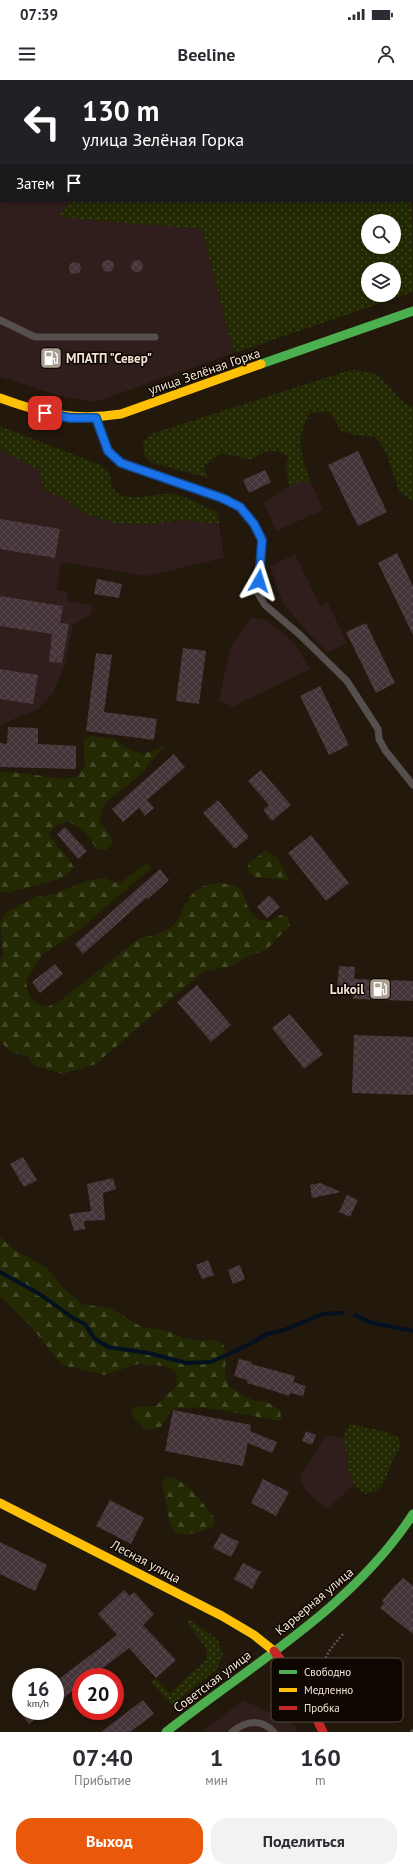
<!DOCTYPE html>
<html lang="ru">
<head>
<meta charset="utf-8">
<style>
	body { margin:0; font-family:"PT Sans",sans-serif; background:#f2f2f3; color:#2b2b33; height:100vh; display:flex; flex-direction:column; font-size:15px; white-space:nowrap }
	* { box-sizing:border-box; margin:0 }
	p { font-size:13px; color:#7c7c81 }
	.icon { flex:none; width:22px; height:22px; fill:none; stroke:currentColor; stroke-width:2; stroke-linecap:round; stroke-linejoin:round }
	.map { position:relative; height:1652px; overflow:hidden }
	.drawer { display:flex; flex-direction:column; background:#fff; flex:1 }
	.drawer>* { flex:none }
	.top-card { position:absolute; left:0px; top:0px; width:413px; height:122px; box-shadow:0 2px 6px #0003; background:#202124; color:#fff; overflow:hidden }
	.tools { position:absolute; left:361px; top:134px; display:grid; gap:8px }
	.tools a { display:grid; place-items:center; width:40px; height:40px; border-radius:50%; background:#fff; box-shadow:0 2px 6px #0003; font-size:20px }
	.speed { position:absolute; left:12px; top:1588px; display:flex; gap:8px; font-size:20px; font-weight:700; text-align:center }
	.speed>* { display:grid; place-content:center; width:52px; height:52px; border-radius:50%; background:#fff; box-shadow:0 2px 6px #0003; line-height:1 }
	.speed small { font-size:10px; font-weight:400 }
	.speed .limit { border:6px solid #d22; background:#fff; color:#111 }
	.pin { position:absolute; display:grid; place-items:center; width:34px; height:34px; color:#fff; margin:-17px; border-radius:8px; box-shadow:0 2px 6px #0006 }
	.me { position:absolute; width:44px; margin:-22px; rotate:6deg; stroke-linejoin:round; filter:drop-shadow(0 0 3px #0008) }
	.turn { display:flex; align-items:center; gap:14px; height:84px; padding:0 16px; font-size:18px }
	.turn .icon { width:52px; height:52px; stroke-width:2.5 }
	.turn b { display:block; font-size:28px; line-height:34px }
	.then { display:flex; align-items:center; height:38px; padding:0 16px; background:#0003; gap:8px; font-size:15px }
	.eta { display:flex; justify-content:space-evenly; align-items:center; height:68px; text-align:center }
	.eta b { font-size:24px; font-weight:700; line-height:28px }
	.button { display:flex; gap:8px; margin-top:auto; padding:8px 16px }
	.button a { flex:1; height:46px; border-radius:16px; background:#ea580c; color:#fff; font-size:16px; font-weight:700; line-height:46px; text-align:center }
	.button a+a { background:#f2f2f3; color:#2b2b33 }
	.status { display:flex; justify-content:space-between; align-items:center; height:28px; padding:0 20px; background:#fff; direction:ltr }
	.status svg { height:11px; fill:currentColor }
	header { display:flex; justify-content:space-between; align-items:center; height:52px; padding:0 16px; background:#fff; font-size:18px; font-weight:700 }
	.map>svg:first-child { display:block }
	.industrial { fill:#301e1c }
	.grass { fill:url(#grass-dots); fill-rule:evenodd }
	.forest { fill:url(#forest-firs) }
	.wetland { fill:url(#wetland-marsh) }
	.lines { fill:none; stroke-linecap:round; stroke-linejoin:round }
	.stream { stroke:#031120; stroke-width:4 }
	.building { fill:url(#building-cross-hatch) }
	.path { stroke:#5c5551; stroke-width:2.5; stroke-dasharray:2 2; stroke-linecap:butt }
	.lane { stroke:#554f4d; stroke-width:7 }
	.fast { stroke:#4caf50; stroke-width:9 }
	.slow { stroke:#ffc107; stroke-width:9 }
	.jam { stroke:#c62828; stroke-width:9 }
	.rail { stroke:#5c544d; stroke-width:3; stroke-dasharray:8 4; stroke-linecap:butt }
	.route-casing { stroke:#114b97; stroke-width:10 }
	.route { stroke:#1a73e8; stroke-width:7 }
	.labels { text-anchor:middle; stroke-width:3; stroke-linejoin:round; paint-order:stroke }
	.poi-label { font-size:13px; font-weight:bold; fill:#f2e4d6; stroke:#0e0601; text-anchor:start }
	.street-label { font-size:13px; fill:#f2e4d6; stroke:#0e0601 }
	.key { fill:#0e0601; stroke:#524941; stroke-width:1 }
	.key-label { font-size:11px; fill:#f2e4d6 }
</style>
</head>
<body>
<div class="status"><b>07:39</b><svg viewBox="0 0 49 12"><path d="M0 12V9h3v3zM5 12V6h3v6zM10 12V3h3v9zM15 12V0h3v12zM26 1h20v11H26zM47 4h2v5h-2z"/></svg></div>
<header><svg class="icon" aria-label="menu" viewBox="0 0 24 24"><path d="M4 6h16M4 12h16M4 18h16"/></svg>Beeline<svg class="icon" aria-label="person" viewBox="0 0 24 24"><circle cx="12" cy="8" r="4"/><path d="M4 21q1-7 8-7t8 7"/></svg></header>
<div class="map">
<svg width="413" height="1652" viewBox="0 0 413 1652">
	<defs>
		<pattern id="grass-dots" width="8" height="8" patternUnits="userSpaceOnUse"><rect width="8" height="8" fill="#232a03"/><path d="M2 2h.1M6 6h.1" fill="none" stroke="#434927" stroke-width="1.8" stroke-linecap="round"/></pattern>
		<pattern id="forest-firs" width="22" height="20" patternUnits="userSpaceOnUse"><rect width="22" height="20" fill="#232a03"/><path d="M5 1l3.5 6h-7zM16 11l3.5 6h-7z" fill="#434927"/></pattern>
		<pattern id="wetland-marsh" width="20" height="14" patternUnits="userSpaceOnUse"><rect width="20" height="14" fill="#232a03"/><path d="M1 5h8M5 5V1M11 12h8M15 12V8" fill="none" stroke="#434927"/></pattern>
		<pattern id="building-cross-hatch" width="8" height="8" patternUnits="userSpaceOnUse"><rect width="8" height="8" fill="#453439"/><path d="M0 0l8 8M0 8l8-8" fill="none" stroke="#57484c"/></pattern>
	</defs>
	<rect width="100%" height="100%" fill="#22180c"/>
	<g class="industrial">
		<path d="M0,0L29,1H1V121H71L58,137L202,149L234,273L95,322L61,316L0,297Z"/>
		<path d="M0,369L39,390L44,411L65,419L86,434L114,443L150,444L188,440L208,443H219L224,478L146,496L61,482L57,510L68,512L67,521L93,525L91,534L73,545L65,584L53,613L38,629L0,645Z"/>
		<path d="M299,402H311L323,430L276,451L264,423L289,406Z"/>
		<path d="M295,474L320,526L328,523L347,563L328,573L307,552L282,521L270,486Z"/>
		<path d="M251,538L267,540L294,563L310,589L232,627L219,620L230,568Z"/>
		<path d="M326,1356L343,1357L348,1377V1386L354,1405L327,1429L304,1409L300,1396Z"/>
		<path d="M244,1620L293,1644L298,1652H201Z"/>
	</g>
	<g class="grass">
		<path d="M29,0H371L29,1Z"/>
		<path d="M412,111L413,212L234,273L202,149L58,137L71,121H412ZM368,141H394V167H368ZM368,189H394V215H368Z"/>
		<path d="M350,290C356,291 365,291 372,293C389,300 396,322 413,327V421L399,411C392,392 389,372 375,357L360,356L341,351L334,338L328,332L310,333C295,356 301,378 311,402H299L289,406L286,386L288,376C273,367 264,371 251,380L222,373L212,379L204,387L208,398L150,382L144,375L143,362L151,354Z"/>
		<path d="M0,346L100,385L110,394C110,432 152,411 173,414C188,417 203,426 217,432L219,443H208L188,440L150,444L114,443L86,434L65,419L44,411L39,390L0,369Z"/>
		<path d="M350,1344L387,1352L398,1357L400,1362L399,1370L393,1379L384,1403L375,1412L365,1414C355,1408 349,1397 348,1386C347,1383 348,1379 348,1376C345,1363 340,1356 350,1344Z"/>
		<path d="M189,1539L218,1560L223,1576L216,1590L172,1625L151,1602L156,1598L170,1613L206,1580L207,1569L187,1543Z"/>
	</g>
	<g class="forest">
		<path d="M92,656L114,659L128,669L143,674L165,666L150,682L146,689L107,722L101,731L100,742L110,755L113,764L106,770L97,769L85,752L68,741L55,746L49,754C56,767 67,774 74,788L62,798L7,813L0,812V692L23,693L62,699L78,696L85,685L84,658Z"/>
		<path d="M263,771C279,773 282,786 289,800L256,797L252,795L247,788L250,782L259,776Z"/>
		<path d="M147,783L151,788L78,851L42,875L26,901C29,918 30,922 47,927L61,920L140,858C151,856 163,854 172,846C179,840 183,828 188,820C200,801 222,800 240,808L250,832L259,840L271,841L280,835L288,836L290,845L266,870L244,878L232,886L202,892L96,984L63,994L33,985L28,976L11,972L0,961V880L3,875L0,842L8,831L36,817L54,814L89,800L105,798L112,802L120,803Z"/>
		<path d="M0,1157L17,1172L46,1187L67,1212L83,1224L112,1229L140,1246L170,1252L181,1257L199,1261L214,1260L223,1264L226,1272L225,1296L229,1306L241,1315L256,1321H265L280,1330L281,1339L275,1340C244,1336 200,1321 171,1330L161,1347L145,1350L131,1334L134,1327L156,1326L176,1306L177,1297L174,1291L164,1286L138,1284L104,1295L62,1285C42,1260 25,1237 0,1217Z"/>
		<path d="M168,1397C186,1398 204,1425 215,1439L214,1446C200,1451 188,1458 174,1452C169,1442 168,1433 166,1422C165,1413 162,1410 163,1400Z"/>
	</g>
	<path class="wetland" d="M371,0H413V113L412,1Z"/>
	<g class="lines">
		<g class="stream">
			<path d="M0,1192L41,1215L73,1238L85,1244L94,1258L108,1267L148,1273L187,1283L211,1282L244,1267L267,1254L284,1250L323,1234L342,1233"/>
			<path d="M355,1235L372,1243L413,1251"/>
		</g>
	</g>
	<g class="building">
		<circle cx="137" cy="186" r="6"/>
		<circle cx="108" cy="186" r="6"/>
		<circle cx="75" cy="188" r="6"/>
		<path d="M358,371L387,432L358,446L328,385Z"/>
		<path d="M265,390L271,402L249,413L243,400Z"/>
		<path d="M0,439L60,449L55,478L0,469Z"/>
		<path d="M397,473L413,506V555L378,483Z"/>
		<path d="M97,499L122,504L119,518L94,514Z"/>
		<path d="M0,516L63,526L60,543L69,544L62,583L49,582L52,554L0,546Z"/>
		<path d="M366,543L395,603L376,613L346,552Z"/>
		<path d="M183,568L206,571L199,624L176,621Z"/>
		<path d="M96,573L112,575L104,632L157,639L154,660L86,651Z"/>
		<path d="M0,589L38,595L33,624L0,619Z"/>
		<path d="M320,606L349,665L329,675L300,616Z"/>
		<path d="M8,647L38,648V664L76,666V689L0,687V663L7,664Z"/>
		<path d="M174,674L185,687L147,720L154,728L145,736L139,728L123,742L112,729Z"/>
		<path d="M261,690L291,725L272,741L263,730L269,725L248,701Z"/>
		<path d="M218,720L249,757L235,769L203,733Z"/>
		<path d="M65,747L87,771L78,779L57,754Z"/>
		<path d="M311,755L349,803L326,821L288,773Z"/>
		<path d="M160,789L169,800L148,819L146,818L83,874L75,864Z"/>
		<path d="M269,815L280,827L267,838L257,827Z"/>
		<path d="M55,884L63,894L40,913L32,902Z"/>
		<path d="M339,886L355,887L354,899L413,901V921L353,919V910L337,909Z"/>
		<path d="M197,905L231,945L211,962L177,922Z"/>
		<path d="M290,934L323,974L304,989L272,948Z"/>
		<path d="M354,955L413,957V1015L352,1013Z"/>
		<path d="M23,1077L37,1100L24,1107L10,1084Z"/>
		<path d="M113,1098L116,1109L103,1113L105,1140L84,1141L85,1149L74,1151L69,1134L91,1131L87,1104Z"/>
		<path d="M320,1103L341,1112L312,1118L310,1105Z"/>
		<path d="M347,1115L358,1120L350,1137L339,1132Z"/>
		<path d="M208,1180L214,1195L202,1199L196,1185Z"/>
		<path d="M240,1185L245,1199L233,1204L228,1190Z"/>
		<path d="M239,1279L252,1282L251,1284L295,1296L293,1302L306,1306L303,1316L290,1313L289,1316L277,1312L247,1303V1300L234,1296Z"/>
		<path d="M173,1330L251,1345L250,1351L277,1362L272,1373L248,1363L243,1386L165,1371Z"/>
		<path d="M306,1351L316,1355L312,1365L302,1361Z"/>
		<path d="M263,1399L289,1412L276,1436L251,1423Z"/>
		<path d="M110,1420L144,1438L131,1464L96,1446Z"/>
		<path d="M221,1453L239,1462L231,1477L213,1468Z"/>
		<path d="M0,1462L47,1485L35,1511L0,1494Z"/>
		<path d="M243,1483L261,1492L252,1509L234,1499Z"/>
		<path d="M403,1498L413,1506V1554L380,1528L384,1523L382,1521L392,1509Z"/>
		<path d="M124,1510L130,1516L134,1512L154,1534L143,1545L176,1580L156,1598L129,1568L91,1597H81V1605L55,1624V1602L117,1555L98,1534Z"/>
		<path d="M143,1620L154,1634L130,1652H101Z"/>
		<path d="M19,1631H46L29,1644Z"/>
	</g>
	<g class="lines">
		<path class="path" d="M326,1617C316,1588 324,1575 344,1553"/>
		<g class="lane">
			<path d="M0,240L35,257H155"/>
			<path d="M96,338L107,371L121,383L222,418L240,427L254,444L262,460L257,512L265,525L299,554L347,601L378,649L379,659L385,670L413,705"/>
			<path d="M232,1652C246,1641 260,1638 274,1652"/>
		</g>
		<g class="fast">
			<path d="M261,284L413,231"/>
			<path d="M166,1652C252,1584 352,1528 413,1434"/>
		</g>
		<g class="slow">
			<path d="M0,318C43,334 75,341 121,334L261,284"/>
			<path d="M0,1423L222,1536L254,1555L274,1571"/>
		</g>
		<path class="jam" d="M274,1571L302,1608L323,1652"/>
		<path class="rail" d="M411,1652L413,1650"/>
	</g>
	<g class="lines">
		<g class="route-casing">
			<path id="route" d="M45,333L70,338H96L108,371L121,383L222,418L240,427L254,444L262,460L259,501"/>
		</g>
		<use href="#route" class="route"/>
	</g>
	<defs>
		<g id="fuel-square" transform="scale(1.15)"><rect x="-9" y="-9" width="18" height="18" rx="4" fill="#a99d8f" stroke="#0e0601"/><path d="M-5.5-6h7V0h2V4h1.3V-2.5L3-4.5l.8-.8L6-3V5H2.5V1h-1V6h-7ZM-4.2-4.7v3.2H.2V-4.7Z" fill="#fff"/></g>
	</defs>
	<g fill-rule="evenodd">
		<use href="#fuel-square" x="51" y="278"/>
		<use href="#fuel-square" x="380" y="909"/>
	</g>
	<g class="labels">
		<g class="poi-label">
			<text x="66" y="283">МПАТП "Север"</text>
			<text x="364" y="914" text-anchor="end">Lukoil</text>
		</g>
		<g class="street-label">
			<text transform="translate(204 291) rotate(-19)" y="5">улица Зелёная Горка</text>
			<text transform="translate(146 1481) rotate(28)" y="5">Лесная улица</text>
			<text transform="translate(314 1521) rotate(-40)" y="5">Карьерная улица</text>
			<text transform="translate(212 1601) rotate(-37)" y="5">Советская улица</text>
		</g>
	</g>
	<rect x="271" y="1578" width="132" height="64" rx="6" class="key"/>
	<rect x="279" y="1590" width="18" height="4" fill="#4caf50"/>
	<rect x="279" y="1608" width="18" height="4" fill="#ffc107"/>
	<rect x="279" y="1626" width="18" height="4" fill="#c62828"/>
	<g class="key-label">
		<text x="304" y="1596">Свободно</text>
		<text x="304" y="1614">Медленно</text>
		<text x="304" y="1632">Пробка</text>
	</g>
</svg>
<div class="tools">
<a><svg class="icon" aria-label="search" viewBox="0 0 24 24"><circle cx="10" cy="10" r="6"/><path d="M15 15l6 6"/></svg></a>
<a><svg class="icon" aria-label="layers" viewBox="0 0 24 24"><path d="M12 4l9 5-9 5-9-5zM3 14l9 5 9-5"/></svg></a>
</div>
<div class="speed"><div>16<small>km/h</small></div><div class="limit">20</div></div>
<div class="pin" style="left:45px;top:333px;background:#d93025"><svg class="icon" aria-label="arrive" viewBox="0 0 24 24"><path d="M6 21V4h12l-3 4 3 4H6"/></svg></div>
<svg class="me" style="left:259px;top:501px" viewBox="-20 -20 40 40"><path d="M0-17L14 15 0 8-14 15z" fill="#1a73e8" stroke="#fff" stroke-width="4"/></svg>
<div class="top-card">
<div class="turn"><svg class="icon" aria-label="left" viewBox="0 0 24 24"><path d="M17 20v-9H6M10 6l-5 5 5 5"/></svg><div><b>130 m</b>улица Зелёная Горка</div></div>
<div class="then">Затем<svg class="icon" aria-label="arrive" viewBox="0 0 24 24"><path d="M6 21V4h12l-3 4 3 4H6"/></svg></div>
</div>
</div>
<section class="drawer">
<div class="eta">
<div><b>07:40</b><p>Прибытие</p></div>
<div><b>1</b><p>мин</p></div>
<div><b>160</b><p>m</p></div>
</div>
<div class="button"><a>Выход</a><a>Поделиться</a></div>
</section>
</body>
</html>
